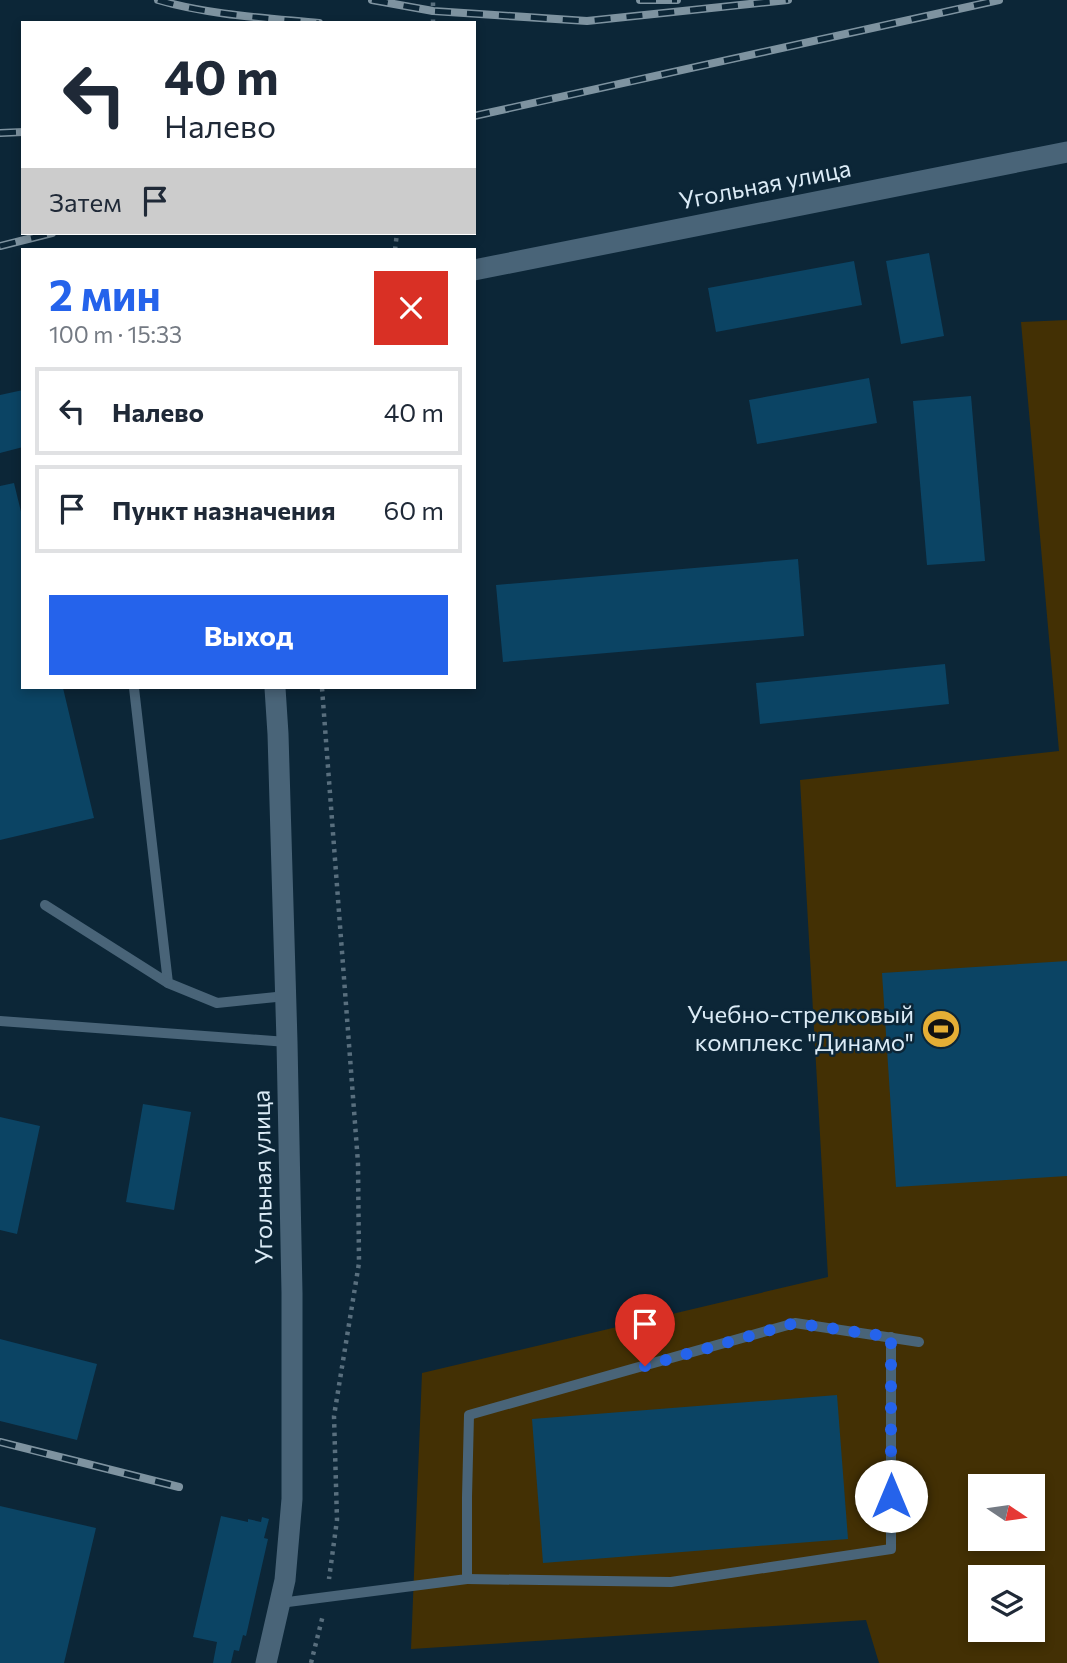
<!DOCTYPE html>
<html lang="ru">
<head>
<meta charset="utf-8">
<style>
	body { margin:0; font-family:Commissioner,sans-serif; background:#f6f6f7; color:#1f2937; height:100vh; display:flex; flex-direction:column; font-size:26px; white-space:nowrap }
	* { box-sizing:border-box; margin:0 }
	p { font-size:23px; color:#747a83 }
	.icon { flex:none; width:38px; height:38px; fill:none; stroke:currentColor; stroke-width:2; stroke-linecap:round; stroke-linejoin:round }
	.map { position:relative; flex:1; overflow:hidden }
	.sheet { position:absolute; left:21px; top:248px; width:455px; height:441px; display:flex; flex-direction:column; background:#fff; border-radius:0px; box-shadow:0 4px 10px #0003 }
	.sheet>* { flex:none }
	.banner { position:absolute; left:21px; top:21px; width:455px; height:214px; border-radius:0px; box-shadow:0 4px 10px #0003; background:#fff; color:#1f2937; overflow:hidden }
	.needle { width:46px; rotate:103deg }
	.tools { position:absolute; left:968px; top:1474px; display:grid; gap:14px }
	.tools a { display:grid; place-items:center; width:77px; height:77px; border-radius:0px; background:#fff; box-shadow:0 4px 10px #0003; font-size:35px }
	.pin { position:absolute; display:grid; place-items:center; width:60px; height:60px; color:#fff; margin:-72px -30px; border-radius:50% 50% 50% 0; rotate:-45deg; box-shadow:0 0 7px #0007 }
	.pin .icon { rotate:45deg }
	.me { position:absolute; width:77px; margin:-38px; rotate:0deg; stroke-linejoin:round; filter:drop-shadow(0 0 5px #0008) }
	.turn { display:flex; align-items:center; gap:24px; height:147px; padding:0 28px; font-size:32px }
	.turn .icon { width:91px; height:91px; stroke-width:2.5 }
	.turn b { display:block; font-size:49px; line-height:60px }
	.then { display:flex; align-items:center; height:66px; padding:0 28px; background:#0003; gap:14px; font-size:26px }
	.round { display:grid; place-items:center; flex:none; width:74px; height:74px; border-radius:0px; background:#f6f6f7 }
	.overview { display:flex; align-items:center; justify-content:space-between; height:119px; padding:0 28px }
	h1 { font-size:42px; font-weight:700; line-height:52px; color:#2563eb }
	.action { display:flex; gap:14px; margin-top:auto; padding:14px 28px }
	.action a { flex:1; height:80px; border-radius:0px; background:#2563eb; color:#fff; font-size:28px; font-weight:700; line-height:80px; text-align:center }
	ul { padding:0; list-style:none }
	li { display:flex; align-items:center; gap:21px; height:88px; margin:0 14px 10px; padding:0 14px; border:4px solid #e0e1e3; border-radius:0px }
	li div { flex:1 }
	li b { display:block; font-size:26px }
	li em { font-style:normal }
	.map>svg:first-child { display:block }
	.green { fill:#433004; fill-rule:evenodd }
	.building { fill:#0b4464 }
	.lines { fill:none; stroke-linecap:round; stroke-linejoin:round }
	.path { stroke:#596f7e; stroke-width:4.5; stroke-dasharray:3.5 5; stroke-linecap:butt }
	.lane { stroke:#496478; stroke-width:10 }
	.secondary { stroke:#496478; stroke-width:21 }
	.rail-casing { stroke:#7e93a0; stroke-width:8 }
	.rail { stroke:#0c2637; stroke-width:5; stroke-dasharray:16; stroke-linecap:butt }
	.route { stroke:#2563eb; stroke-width:12; stroke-dasharray:0 21.6 }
	.labels { text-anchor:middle; stroke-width:5; stroke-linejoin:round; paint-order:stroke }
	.street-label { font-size:24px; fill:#dbebf6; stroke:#0c2637 }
	.poi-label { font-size:24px; fill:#dbebf6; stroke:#0c2637; text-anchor:end }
</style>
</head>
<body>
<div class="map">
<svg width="1067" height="1663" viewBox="0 0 1067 1663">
	<rect width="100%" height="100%" fill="#0c2637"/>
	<path class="green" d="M1067,320V1663H879L866,1620L411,1649L422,1373L828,1277L800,780L1059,751L1021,322ZM980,1486H1032V1538H980ZM980,1577H1032V1629H980Z"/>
	<g class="building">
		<path d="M929,253L944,336L901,344L886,261Z"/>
		<path d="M854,261L862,305L716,332L708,288Z"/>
		<path d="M869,378L877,423L757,444L749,400Z"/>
		<path d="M23,390V447L0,453V395Z"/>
		<path d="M971,396L985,561L927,565L913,401Z"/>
		<path d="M14,483L23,520V688H63L94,818L0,840V486Z"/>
		<path d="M798,559L804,636L503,662L496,585Z"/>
		<path d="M945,664L949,704L760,724L756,683Z"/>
		<path d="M1067,961V1176L896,1187L882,973Z"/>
		<path d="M143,1104L191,1112L174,1210L126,1202Z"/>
		<path d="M0,1117L40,1126L17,1234L0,1230Z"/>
		<path d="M0,1339L97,1364L77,1440L0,1421Z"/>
		<path d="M837,1395L848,1539L543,1563L532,1419Z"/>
		<path d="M0,1506L96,1528L64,1663H0Z"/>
		<path d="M221,1516L248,1522V1519L261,1522L262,1517L269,1519L264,1538L268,1539L246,1636L243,1635L239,1651L234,1650L231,1663H213L217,1642L193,1637Z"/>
	</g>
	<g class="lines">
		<g class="path">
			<path d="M433,23V0"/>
			<path d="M395,250L397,233"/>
			<path d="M322,688L358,1163L359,1263L334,1416L337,1520L329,1579"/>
			<path d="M311,1663L323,1615"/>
		</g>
		<g class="lane">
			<path d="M134,688L168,983L217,1003L286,996"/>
			<path d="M45,905L168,983"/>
			<path d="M0,1021L287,1042"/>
			<path d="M467,1579L671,1582L891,1549V1337"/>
			<path d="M280,1603L467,1579V1497L469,1415L795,1323L919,1342"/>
		</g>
		<g class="secondary">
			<path d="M474,270L1067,152"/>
			<path d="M266,1663L285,1580L292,1499V1293L287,1042L278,734L275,688"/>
		</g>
		<g class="rail-casing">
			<g id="rail">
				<path d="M158,0C208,15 267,18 319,23"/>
				<path d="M372,0L433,11L587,21L788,0"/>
				<path d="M640,0H677"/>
				<path d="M474,116L999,0"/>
				<path d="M0,133L23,132"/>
				<path d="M0,246L52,233"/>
				<path d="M0,1442L179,1487"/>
			</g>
		</g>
		<use href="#rail" class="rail"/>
	</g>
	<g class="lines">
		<path class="route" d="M645,1366L795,1323L891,1337V1496"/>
	</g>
	<defs>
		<g id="stadium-disc" transform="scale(2.0125)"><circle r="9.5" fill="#e4ae35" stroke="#0c2637"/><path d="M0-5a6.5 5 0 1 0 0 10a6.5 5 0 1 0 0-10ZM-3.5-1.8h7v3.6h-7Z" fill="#111"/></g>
	</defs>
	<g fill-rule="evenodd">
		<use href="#stadium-disc" x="941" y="1029"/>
	</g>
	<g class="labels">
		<g class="street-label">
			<text transform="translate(765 185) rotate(-11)" y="8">Угольная улица</text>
			<text transform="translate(263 1177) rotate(-91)" y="8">Угольная улица</text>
		</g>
		<g class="poi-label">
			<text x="914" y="1023">Учебно-стрелковый<tspan x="914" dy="28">комплекс "Динамо"</tspan></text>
		</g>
	</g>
</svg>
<div class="tools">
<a><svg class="needle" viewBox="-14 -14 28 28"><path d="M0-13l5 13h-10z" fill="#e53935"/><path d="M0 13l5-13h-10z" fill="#747a83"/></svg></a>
<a><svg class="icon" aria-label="layers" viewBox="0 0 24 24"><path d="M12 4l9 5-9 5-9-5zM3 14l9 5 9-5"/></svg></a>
</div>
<div class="pin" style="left:645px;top:1366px;background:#d93025"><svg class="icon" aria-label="arrive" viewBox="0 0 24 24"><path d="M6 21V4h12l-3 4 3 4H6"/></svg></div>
<svg class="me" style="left:891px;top:1496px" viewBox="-20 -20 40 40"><circle r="19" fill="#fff"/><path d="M0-13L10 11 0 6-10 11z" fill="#2563eb"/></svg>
<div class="banner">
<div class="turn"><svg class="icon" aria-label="left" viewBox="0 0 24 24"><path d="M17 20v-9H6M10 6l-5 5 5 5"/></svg><div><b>40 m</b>Налево</div></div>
<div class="then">Затем<svg class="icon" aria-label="arrive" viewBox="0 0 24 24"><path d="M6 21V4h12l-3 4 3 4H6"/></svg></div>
</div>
<section class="sheet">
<div class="overview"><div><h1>2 мин</h1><p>100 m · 15:33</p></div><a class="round" style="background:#d93025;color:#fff"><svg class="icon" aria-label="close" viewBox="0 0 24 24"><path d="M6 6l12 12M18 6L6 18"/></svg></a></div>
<ul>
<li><svg class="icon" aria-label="left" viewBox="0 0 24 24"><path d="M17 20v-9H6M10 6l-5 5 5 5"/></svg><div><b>Налево</b></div><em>40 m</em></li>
<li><svg class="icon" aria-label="arrive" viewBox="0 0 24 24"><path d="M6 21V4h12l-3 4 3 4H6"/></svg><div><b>Пункт назначения</b></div><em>60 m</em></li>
</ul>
<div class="action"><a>Выход</a></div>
</section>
</div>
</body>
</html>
